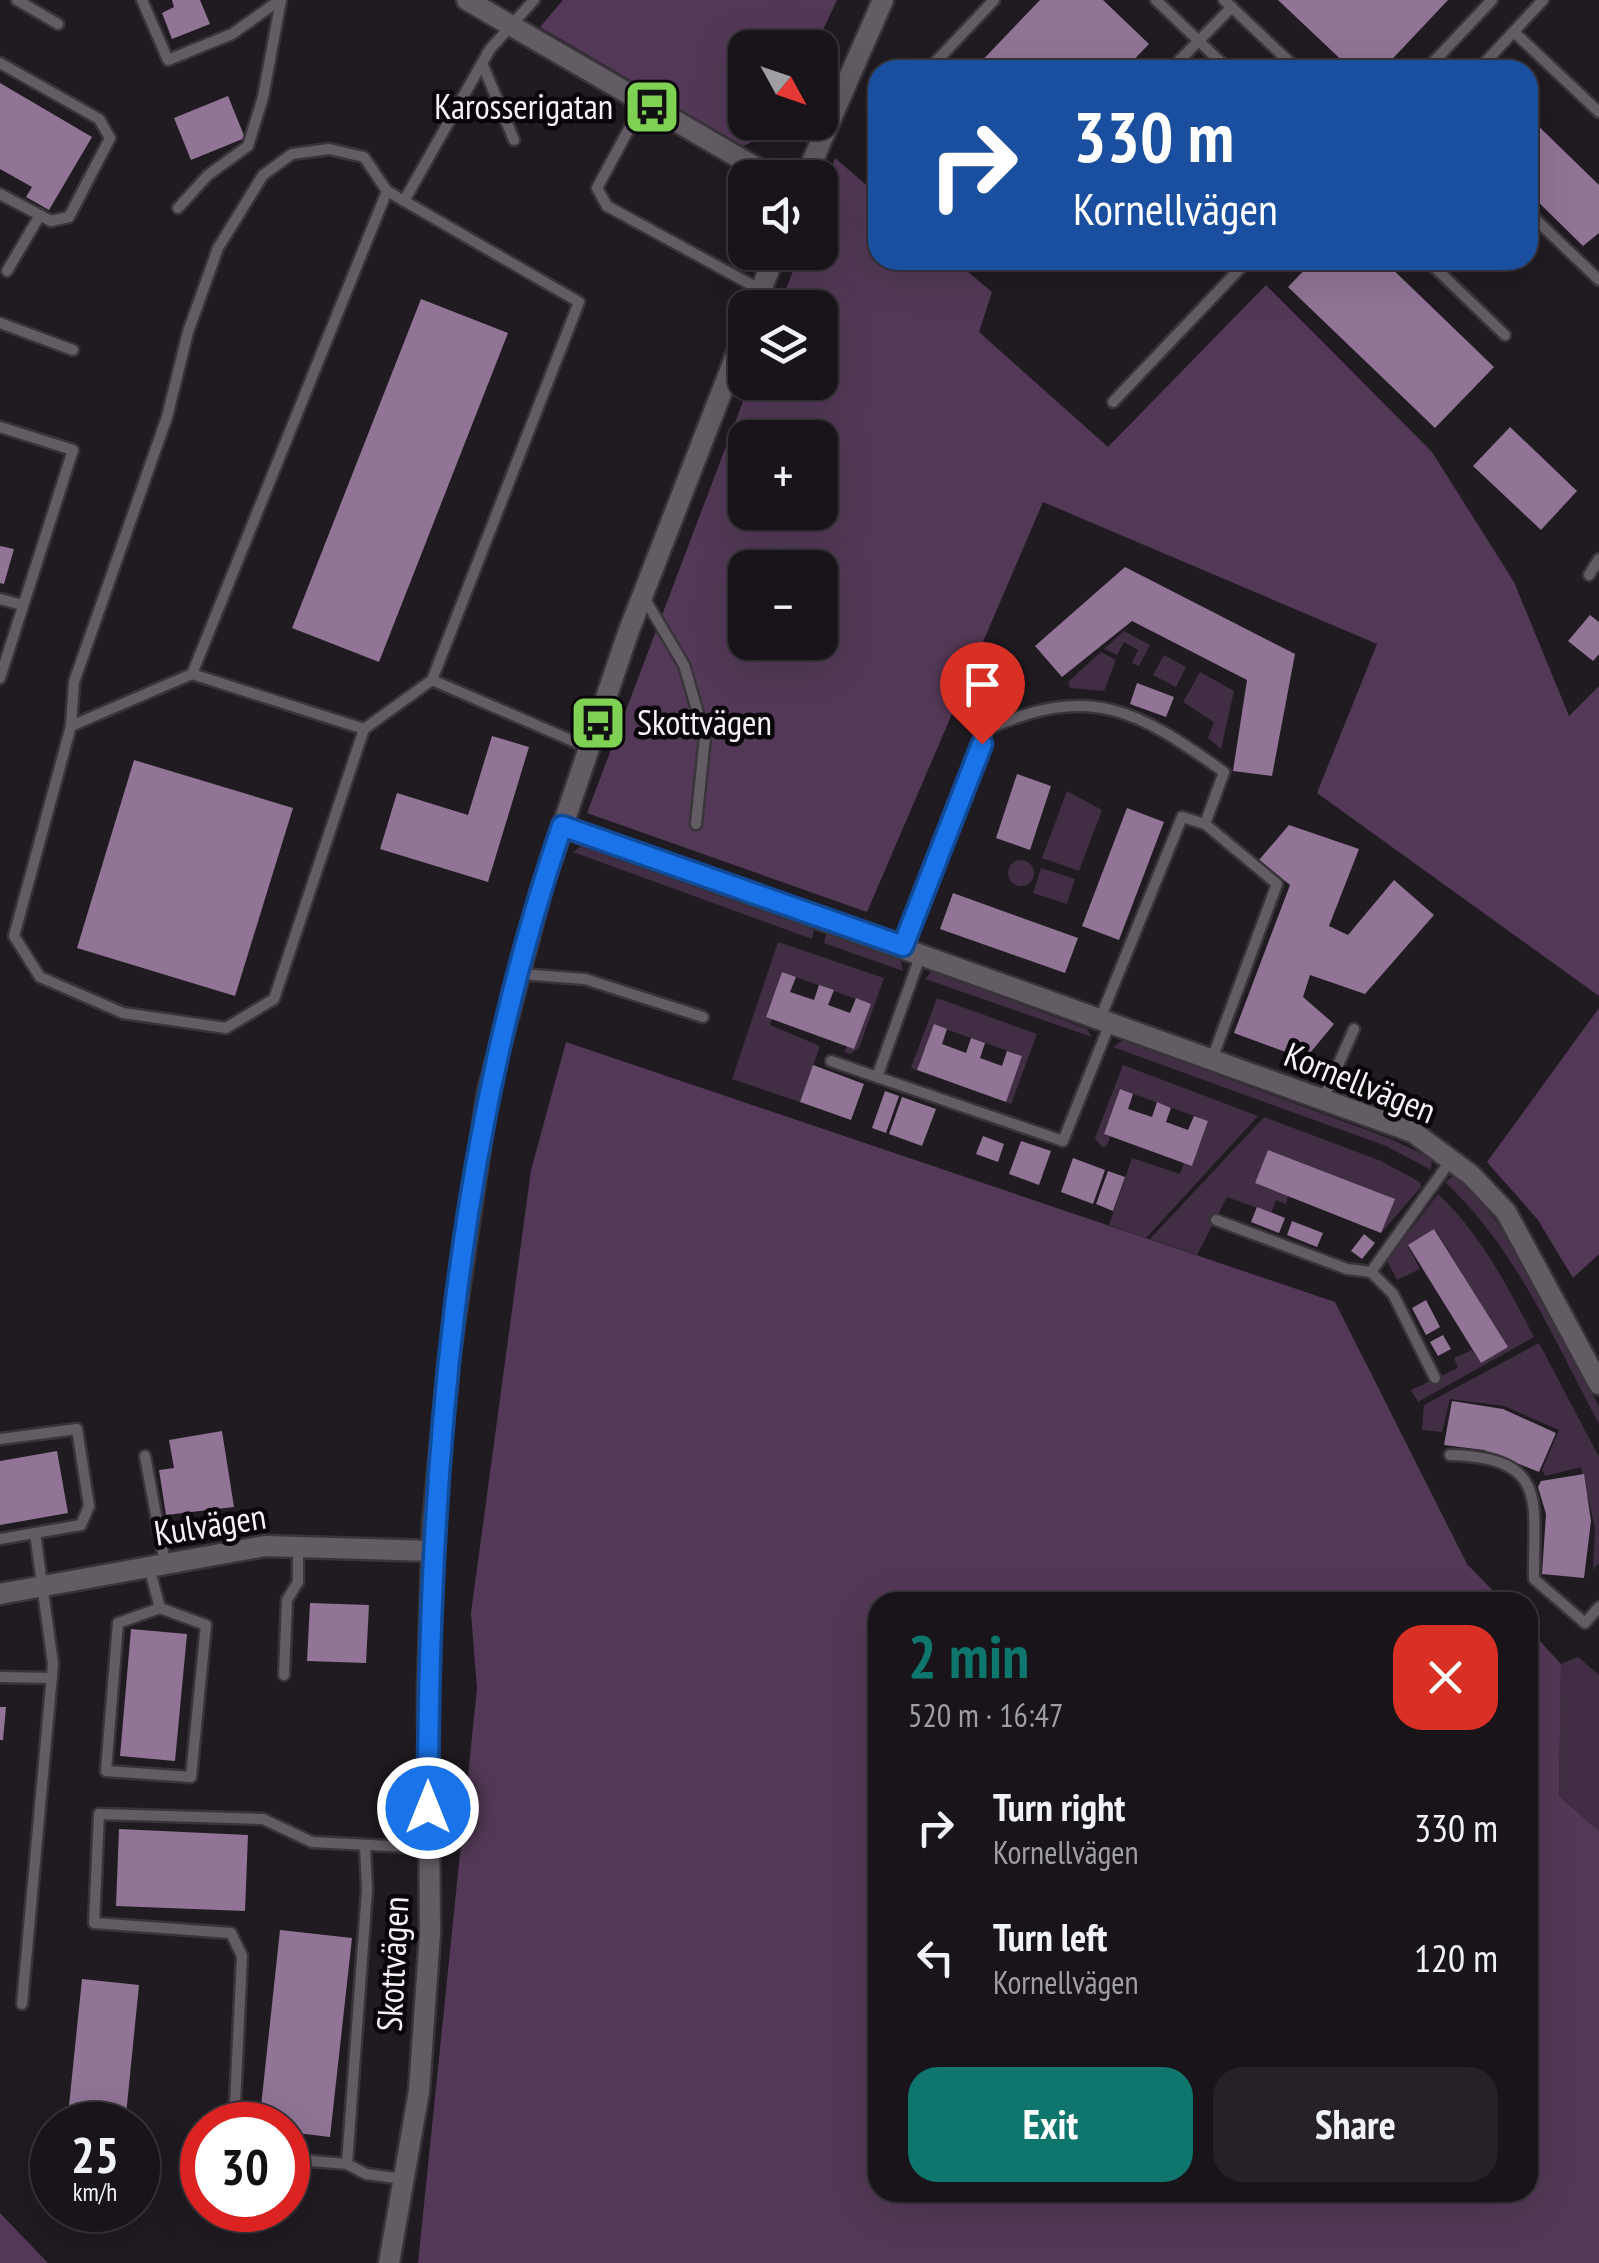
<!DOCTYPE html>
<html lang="en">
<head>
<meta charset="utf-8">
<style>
	body { margin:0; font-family:"PT Sans Narrow",sans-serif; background:#252126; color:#f1f3f6; height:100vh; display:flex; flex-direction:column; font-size:38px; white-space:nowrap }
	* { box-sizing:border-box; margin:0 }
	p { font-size:32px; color:#9f9ea2 }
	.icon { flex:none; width:55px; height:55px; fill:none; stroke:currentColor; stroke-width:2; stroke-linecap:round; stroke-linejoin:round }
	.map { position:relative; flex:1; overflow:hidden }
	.sheet { position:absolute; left:868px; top:1592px; width:670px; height:610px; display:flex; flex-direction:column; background:#181419; border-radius:30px; box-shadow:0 10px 40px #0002,0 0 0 2px #363338 }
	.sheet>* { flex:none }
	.top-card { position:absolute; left:868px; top:60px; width:670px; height:210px; border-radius:30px; box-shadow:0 10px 40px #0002,0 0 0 2px #363338; background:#1a4fa0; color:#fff; overflow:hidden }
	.needle { width:65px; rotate:130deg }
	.controls { position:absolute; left:728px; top:30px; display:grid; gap:20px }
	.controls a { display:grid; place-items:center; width:110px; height:110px; border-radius:20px; background:#181419; box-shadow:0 10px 40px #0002,0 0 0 2px #363338; font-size:50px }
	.speed { position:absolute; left:30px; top:2102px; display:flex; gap:20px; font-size:50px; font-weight:700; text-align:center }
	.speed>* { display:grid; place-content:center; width:130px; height:130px; border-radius:50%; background:#181419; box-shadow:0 10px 40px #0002,0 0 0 2px #363338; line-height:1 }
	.speed small { font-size:25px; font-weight:400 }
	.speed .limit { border:15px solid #d22; background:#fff; color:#111 }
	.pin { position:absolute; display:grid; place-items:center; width:85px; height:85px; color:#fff; margin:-102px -42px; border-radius:50% 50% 50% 0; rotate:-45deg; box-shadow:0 0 10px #0007 }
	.pin .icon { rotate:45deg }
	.me { position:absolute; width:110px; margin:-55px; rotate:0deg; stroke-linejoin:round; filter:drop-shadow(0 0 8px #0008) }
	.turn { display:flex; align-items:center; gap:35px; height:210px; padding:0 40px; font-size:45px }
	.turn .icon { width:130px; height:130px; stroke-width:2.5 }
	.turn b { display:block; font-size:70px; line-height:85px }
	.round { display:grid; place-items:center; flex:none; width:105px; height:105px; border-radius:30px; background:#252126 }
	.head { display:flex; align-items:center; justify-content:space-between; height:170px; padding:0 40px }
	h1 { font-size:60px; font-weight:800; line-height:75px; color:#0f766e }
	.button { display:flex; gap:20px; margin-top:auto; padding:20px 40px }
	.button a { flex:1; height:115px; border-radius:30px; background:#0f766e; color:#fff; font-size:40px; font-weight:800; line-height:115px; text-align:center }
	.button a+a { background:#252126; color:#f1f3f6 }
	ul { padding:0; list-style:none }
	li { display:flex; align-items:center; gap:30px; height:130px; padding:0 40px }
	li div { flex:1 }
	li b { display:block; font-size:38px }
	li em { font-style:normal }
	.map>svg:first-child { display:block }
	.green { fill:#412e44 }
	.forest { fill:#533957; fill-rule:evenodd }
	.building { fill:#917496 }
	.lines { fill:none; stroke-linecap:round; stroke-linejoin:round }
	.lane-casing { stroke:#39343a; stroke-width:15 }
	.street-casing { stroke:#39343a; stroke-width:25 }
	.lane { stroke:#645c65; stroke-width:10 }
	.street { stroke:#645c65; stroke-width:20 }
	.route-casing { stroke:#114b97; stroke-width:25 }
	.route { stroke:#1a73e8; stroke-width:18 }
	.labels { text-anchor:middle; stroke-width:9; stroke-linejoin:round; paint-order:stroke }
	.poi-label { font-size:35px; fill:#f6f2f7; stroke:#080609; text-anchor:end }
	.street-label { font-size:35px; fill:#f6f2f7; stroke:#080609 }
</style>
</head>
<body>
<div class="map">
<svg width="1599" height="2263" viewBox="0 0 1599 2263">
	<rect width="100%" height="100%" fill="#201a21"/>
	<g class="green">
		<path d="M1124,631L1150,645L1139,666L1132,663L1138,650L1124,642L1117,655L1104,649Z"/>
		<path d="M1101,652L1116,660L1104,691L1070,688L1068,682Z"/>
		<path d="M1164,655L1186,667L1176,687L1153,675Z"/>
		<path d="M1200,672L1234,691L1221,749L1208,738L1214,722L1183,702Z"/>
		<path d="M1067,791L1102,810L1079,871L1042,858Z"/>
		<path d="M581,846L814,930L812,939L573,852Z"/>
		<circle cx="1021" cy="873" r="13"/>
		<path d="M1041,868L1075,879L1067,904L1033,893Z"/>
		<path d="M826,934L901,961L903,971L824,943Z"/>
		<path d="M778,942L884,978L859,1048L850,1054L844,1052L847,1046L854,1048L870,1004L782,972L766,1016L772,1019L770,1025L820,1046L800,1102L732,1079Z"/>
		<path d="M932,971L1087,1029L1092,1037L925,979Z"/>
		<path d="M937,998L1037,1034L1011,1104L1006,1102L1022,1056L934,1025L917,1070L911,1068Z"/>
		<path d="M1123,1040L1391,1139L1432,1159L1431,1170L1386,1146L1113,1047Z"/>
		<path d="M1123,1065L1258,1116L1146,1238L1109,1225L1132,1158L1180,1174L1184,1163L1192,1166L1208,1121L1120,1089L1104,1134L1110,1137L1107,1146L1102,1147L1095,1138Z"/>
		<path d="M1264,1117L1381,1161L1420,1182L1421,1187L1381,1233L1394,1199L1268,1150L1255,1183L1288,1196L1286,1204L1276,1200L1271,1213L1227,1197L1197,1255L1150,1239Z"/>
		<path d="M1453,1176C1523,1234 1557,1328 1599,1407V1424C1554,1340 1516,1248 1445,1182Z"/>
		<path d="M1438,1194C1481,1234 1507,1286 1534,1337L1418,1402L1411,1390L1458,1368L1454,1358L1472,1350L1481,1363L1507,1347L1435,1229L1408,1246L1420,1269L1397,1280L1387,1261Z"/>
		<path d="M1539,1343L1599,1457V1563L1593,1570L1595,1528L1581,1467L1545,1476L1542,1470L1559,1430L1504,1406L1450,1399L1442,1432L1422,1430L1424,1405Z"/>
		<path d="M1578,1657L1599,1675V1831L1559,1796L1561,1664Z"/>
	</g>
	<g class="forest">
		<path d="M563,0H837L815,47L745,48V122L781,123L778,130L743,146L540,27Z"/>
		<path d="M835,158L877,194L878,260H954L992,292L979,332L1108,447L1266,285L1432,452L1514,582L1569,716L1599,686V996L1317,793L1377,644L1043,502L867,912L587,813L750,383L820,382V308L779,307L800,253L820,252V199ZM745,438H820V512H745ZM745,568H820V642H745Z"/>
		<path d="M1599,1008V1254L1573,1278L1538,1220L1487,1162Z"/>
		<path d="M566,1042L1335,1302L1467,1564L1504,1602H878V2192H1528V1628L1561,1664L1559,1796L1599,1831V2263H418L477,1688L471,1613L531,1170Z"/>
		<path d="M0,2213L48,2263H0Z"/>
	</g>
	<g class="building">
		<path d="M172,0H200L210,24L172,39L162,13L174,7Z"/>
		<path d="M1040,0H1103L1149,44L1124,70H973Z"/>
		<path d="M1278,0H1448L1382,70H1352Z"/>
		<path d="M0,83L92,137L49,210L26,197L32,187L0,169Z"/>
		<path d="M228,96L245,138L191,160L174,118Z"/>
		<path d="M1528,116L1599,185V233L1583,246L1528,192Z"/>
		<path d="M1314,260H1383L1494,367L1435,428L1288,287Z"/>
		<path d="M421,299L508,333L379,662L292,628Z"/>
		<path d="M1510,427L1577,491L1541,530L1473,466Z"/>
		<path d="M0,546L14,549L4,584L0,583Z"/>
		<path d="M1125,567L1295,654L1272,776L1233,771L1247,680L1132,621L1062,677L1035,646Z"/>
		<path d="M1590,615L1599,622V654L1593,661L1568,641Z"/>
		<path d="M1137,683L1174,697L1166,717L1130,704Z"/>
		<path d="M492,736L529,747L488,882L380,849L397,793L468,815Z"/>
		<path d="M134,760L293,808L235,996L77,948Z"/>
		<path d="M1017,774L1051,786L1030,850L996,838Z"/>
		<path d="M1127,808L1164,822L1119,940L1082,926Z"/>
		<path d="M1289,825L1359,849L1329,926L1348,935L1394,880L1434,915L1365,994L1310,975L1303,997L1334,1024L1305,1059L1234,1033L1290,885L1259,860Z"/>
		<path d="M953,893L1078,938L1065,973L940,929Z"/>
		<path d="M782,972L796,977L790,992L814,1000L819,985L834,990L828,1005L850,1013L856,998L871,1004L854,1049L766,1017Z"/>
		<path d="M934,1024L947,1029L942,1044L966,1053L971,1038L985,1043L980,1058L1002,1066L1007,1051L1022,1056L1006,1102L917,1070Z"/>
		<path d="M813,1065L864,1084L851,1120L800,1102Z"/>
		<path d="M1120,1089L1133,1094L1128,1109L1152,1117L1157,1102L1171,1108L1166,1122L1188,1130L1194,1116L1208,1121L1192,1166L1104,1134Z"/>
		<path d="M885,1091L899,1096L886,1133L872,1128Z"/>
		<path d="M902,1097L936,1109L922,1146L889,1134Z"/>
		<path d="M983,1136L1004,1144L998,1162L976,1154Z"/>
		<path d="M1021,1141L1051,1151L1039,1185L1009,1174Z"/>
		<path d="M1268,1150L1395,1199L1381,1233L1255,1183Z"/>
		<path d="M1073,1158L1105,1170L1093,1204L1061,1192Z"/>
		<path d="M1108,1171L1125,1177L1113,1211L1096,1204Z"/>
		<path d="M1257,1207L1285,1218L1279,1233L1251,1222Z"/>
		<path d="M1292,1221L1323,1233L1317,1247L1287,1235Z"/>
		<path d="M1434,1229L1508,1347L1481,1363L1408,1245Z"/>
		<path d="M1364,1234L1375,1243L1362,1259L1351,1251Z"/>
		<path d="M1426,1300L1440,1327L1426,1335L1412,1308Z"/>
		<path d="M1443,1335L1451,1349L1438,1356L1430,1342Z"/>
		<path d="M1452,1401L1503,1409L1556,1433L1539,1472L1484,1450L1444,1445Z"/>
		<path d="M222,1431L234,1507L166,1515L159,1470L174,1468L169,1440Z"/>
		<path d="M57,1451L68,1513L0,1525V1461Z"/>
		<path d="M1584,1474L1591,1521L1584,1578L1542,1574L1546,1514L1538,1487L1541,1481Z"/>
		<path d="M310,1603L369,1605L366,1663L307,1661Z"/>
		<path d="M131,1629L187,1634L175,1761L120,1756Z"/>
		<path d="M0,1707H6L3,1740H0Z"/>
		<path d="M119,1829L248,1835L245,1911L116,1906Z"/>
		<path d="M280,1930L352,1938L330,2137L288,2132V2125H259Z"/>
		<path d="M82,1979L139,1985L125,2125H67Z"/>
	</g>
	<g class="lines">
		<g class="lane-casing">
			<g id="lane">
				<path d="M17,0L58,24"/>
				<path d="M142,0L168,60L232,34L280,0"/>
				<path d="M1156,0L1229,70"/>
				<path d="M1224,0L1298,70"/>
				<path d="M1514,32L1599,112"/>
				<path d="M0,63L99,119L110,138L69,217L51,221L0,194"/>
				<path d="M482,63L514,140"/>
				<path d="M928,70L994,0"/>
				<path d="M1170,70L1232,7"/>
				<path d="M1426,70L1492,0"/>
				<path d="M1478,70L1543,0"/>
				<path d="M643,103L597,188L607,206L761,290"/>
				<path d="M387,191L579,302L432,680L364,729L192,674Z"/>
				<path d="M404,201L490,49L534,0"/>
				<path d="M178,208L208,175L248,146L263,97L281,0"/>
				<path d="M1528,212L1599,280"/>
				<path d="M1427,260L1505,335"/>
				<path d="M7,271L40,215"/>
				<path d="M0,323L73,350"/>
				<path d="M1113,402L1248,260"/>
				<path d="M0,427L73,450L0,678"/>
				<path d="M1589,575L1599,559"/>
				<path d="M643,596L684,665L705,737L696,824"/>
				<path d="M0,599L23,605"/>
				<path d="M192,674L71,726L14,936L40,977L123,1013L226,1028L274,999L364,729"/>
				<path d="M432,680L589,748"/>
				<path d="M71,726L74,682L167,417L188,332L218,248L263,175L292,154L329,149L364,157L387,191"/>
				<path d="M903,946L988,729C1091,683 1137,710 1224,772L1205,824L1277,884L1212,1059"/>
				<path d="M921,954L877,1077L1063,1141L1110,1023"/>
				<path d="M520,974L585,979L703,1017"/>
				<path d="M1100,1019L1182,817L1205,824"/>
				<path d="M831,1061L877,1077"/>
				<path d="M1323,1099L1354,1029"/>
				<path d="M1216,1220L1347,1269L1371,1272"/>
				<path d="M1435,1378L1393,1294L1371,1272L1451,1160"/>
				<path d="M0,1439L77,1429L89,1506L81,1525L0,1539"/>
				<path d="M1450,1455C1550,1458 1533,1501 1534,1579L1585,1623L1599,1607"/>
				<path d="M145,1456L165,1563"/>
				<path d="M149,1567L160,1608L206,1625L191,1777L106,1771L118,1623L160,1608"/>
				<path d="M284,1675L287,1600L298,1582V1547"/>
				<path d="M0,1677L52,1678"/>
				<path d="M22,2004L53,1664L35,1533"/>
				<path d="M234,2125L242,1956L231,1933L94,1923L99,1814L263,1819L312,1842L428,1848"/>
				<path d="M288,2159L347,2164L367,1890L365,1845"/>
				<path d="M347,2164L366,2174L403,2179"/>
			</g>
		</g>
		<g class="street-casing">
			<g id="street">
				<path d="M467,0L774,178"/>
				<path d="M805,178L883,0"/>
				<path d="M754,308L776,252"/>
				<path d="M562,826L1413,1132L1471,1175L1506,1212L1599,1384"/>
				<path d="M0,1594L265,1546L432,1551"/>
				<path d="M389,2263L419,2091L430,1933L428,1689L433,1525L450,1351L488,1092L542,887L628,633L745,332"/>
			</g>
		</g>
		<use href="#lane" class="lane"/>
		<use href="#street" class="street"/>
	</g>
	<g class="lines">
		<g class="route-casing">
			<path id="route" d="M428,1808C428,1478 454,1141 562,826L903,946L982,744"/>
		</g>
		<use href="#route" class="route"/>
	</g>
	<defs>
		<g id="bus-square" transform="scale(2.875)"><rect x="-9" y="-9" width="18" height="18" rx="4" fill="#7ed153" stroke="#080609"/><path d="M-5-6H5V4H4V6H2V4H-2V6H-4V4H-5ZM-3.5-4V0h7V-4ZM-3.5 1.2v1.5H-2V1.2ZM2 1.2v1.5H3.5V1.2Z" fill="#111"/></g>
	</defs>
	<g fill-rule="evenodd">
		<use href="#bus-square" x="652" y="107"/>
		<use href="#bus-square" x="598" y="723"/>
	</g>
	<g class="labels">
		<g class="poi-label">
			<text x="613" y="119">Karosserigatan</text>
			<text x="637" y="735" text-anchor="start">Skottvägen</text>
		</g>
		<g class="street-label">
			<text transform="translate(1360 1083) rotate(22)" y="12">Kornellvägen</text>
			<text transform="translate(210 1525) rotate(-9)" y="12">Kulvägen</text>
			<text transform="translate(393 1964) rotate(-87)" y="12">Skottvägen</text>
		</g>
	</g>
</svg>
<div class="controls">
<a><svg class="needle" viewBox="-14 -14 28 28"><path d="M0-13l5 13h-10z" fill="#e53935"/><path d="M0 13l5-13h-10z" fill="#9f9ea2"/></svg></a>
<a><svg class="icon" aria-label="sound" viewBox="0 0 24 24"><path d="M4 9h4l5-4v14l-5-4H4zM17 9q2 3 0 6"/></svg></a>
<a><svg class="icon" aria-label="layers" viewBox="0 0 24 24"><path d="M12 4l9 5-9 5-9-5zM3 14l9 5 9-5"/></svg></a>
<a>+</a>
<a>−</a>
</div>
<div class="speed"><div>25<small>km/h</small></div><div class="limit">30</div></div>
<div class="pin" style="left:982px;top:744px;background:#d93025"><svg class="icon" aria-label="arrive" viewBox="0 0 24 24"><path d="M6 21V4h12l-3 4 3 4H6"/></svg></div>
<svg class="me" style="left:428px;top:1808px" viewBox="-20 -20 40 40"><circle r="17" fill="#1a73e8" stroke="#fff" stroke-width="3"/><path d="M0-11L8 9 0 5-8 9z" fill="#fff"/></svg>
<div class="top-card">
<div class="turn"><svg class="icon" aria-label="right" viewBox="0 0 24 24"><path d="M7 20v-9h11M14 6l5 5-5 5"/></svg><div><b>330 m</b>Kornellvägen</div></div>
</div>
<section class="sheet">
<div class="head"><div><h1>2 min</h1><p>520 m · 16:47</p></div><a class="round" style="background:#d93025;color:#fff"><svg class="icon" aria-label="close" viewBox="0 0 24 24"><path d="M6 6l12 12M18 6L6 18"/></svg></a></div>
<ul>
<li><svg class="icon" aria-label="right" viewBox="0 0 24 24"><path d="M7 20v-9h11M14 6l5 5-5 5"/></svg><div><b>Turn right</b><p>Kornellvägen</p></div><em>330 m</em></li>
<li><svg class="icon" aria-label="left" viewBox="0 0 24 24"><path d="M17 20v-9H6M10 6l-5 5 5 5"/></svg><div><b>Turn left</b><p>Kornellvägen</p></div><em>120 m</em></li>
</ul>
<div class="button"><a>Exit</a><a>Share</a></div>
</section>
</div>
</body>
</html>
